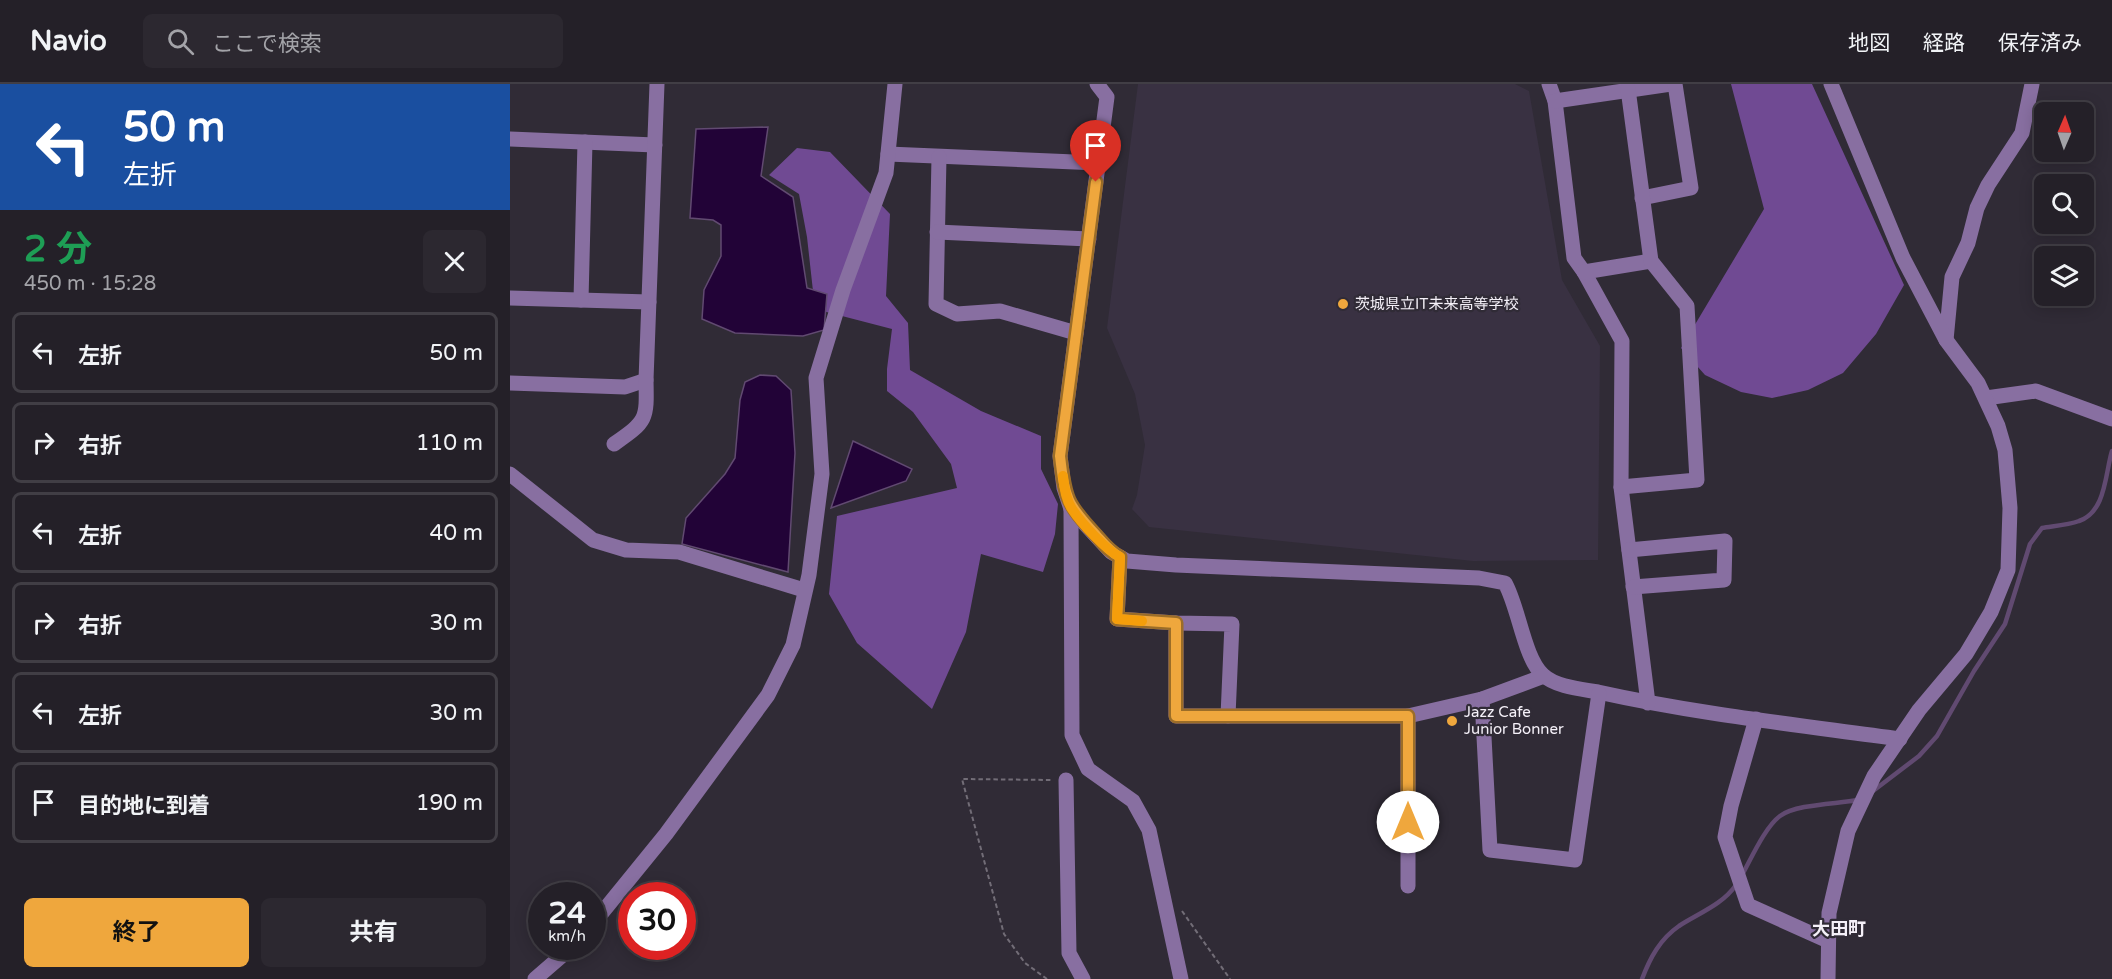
<!DOCTYPE html>
<html lang="ja">
<head>
<meta charset="utf-8">
<style>
	body { margin:0; font-family:"Varela Round","Noto Sans JP",sans-serif; background:#2c2830; color:#f1f3f6; height:100vh; display:flex; flex-direction:column; font-size:22px; white-space:nowrap }
	* { box-sizing:border-box; margin:0 }
	p { font-size:20px; color:#a3a3a8 }
	.icon { flex:none; width:33px; height:33px; fill:none; stroke:currentColor; stroke-width:2; stroke-linecap:round; stroke-linejoin:round }
	.map { position:relative; flex:1; overflow:hidden }
	.details { display:flex; flex-direction:column; background:#242028; width:510px }
	.details>* { flex:none }
	.guide { background:#1a4fa0; color:#fff; overflow:hidden }
	.needle { width:39px; rotate:2deg }
	.tools { position:absolute; left:1524px; top:18px; display:grid; gap:12px }
	.tools a { display:grid; place-items:center; width:60px; height:60px; border-radius:9px; background:#242028; box-shadow:0 3px 15px #0003,0 0 0 2px #413e45; font-size:30px }
	.speed { position:absolute; left:18px; top:798px; display:flex; gap:12px; font-size:30px; font-weight:700; text-align:center }
	.speed>* { display:grid; place-content:center; width:78px; height:78px; border-radius:50%; background:#242028; box-shadow:0 3px 15px #0003,0 0 0 2px #413e45; line-height:1 }
	.speed small { font-size:15px; font-weight:400 }
	.speed .limit { border:9px solid #d22; background:#fff; color:#111 }
	.pin { position:absolute; display:grid; place-items:center; width:51px; height:51px; color:#fff; margin:-62px -26px; border-radius:50% 50% 50% 0; rotate:-45deg; box-shadow:0 0 6px #0007 }
	.pin .icon { rotate:45deg }
	.me { position:absolute; width:66px; margin:-33px; rotate:0deg; stroke-linejoin:round; filter:drop-shadow(0 0 4px #0008) }
	.turn { display:flex; align-items:center; gap:21px; height:126px; padding:0 24px; font-size:27px }
	.turn .icon { width:78px; height:78px; stroke-width:2.5 }
	.turn b { display:block; font-size:42px; line-height:51px }
	.round { display:grid; place-items:center; flex:none; width:63px; height:63px; border-radius:9px; background:#2c2830 }
	.overview { display:flex; align-items:center; justify-content:space-between; height:102px; padding:0 24px }
	h1 { font-size:36px; font-weight:700; line-height:45px; color:#1e9e55 }
	.button { display:flex; gap:12px; margin-top:auto; padding:12px 24px }
	.button a { flex:1; height:69px; border-radius:9px; background:#efa73d; color:#111; font-size:24px; font-weight:700; line-height:69px; text-align:center }
	.button a+a { background:#2c2830; color:#f1f3f6 }
	ul { padding:0; list-style:none }
	li { display:flex; align-items:center; gap:18px; height:81px; margin:0 12px 9px; padding:0 12px; border:3px solid #413e45; border-radius:9px }
	li div { flex:1 }
	li b { display:block; font-size:22px }
	li em { font-style:normal }
	header { display:flex; align-items:center; gap:36px; box-sizing:border-box; height:84px; padding:0 30px; background:#242028; border-bottom:2px solid #413e45 }
	header strong { font-size:28px }
	nav { display:flex; gap:33px; margin-inline-start:auto; font-size:21px }
	.search { width:420px; height:54px; background:#2c2830; display:flex; align-items:center; gap:15px; box-sizing:border-box; padding:0 21px; border-radius:9px; color:#a3a3a8; font-size:22px }
	main { display:flex; flex:1; min-height:0 }
	.map>svg:first-child { display:block }
	.built { fill:#393142 }
	.forest { fill:#704a93 }
	.water { fill:#220337; stroke:#614a71; stroke-width:1.5 }
	.lines { fill:none; stroke-linecap:round; stroke-linejoin:round }
	.stream { stroke:#614a71; stroke-width:4.5 }
	.path { stroke:#726d77; stroke-width:2; stroke-dasharray:4.5 3; stroke-linecap:butt }
	.minor { stroke:#886fa1; stroke-width:15 }
	.route-casing { stroke:#9b6d28; stroke-width:15 }
	.route { stroke:#efa73d; stroke-width:10 }
	.slow { stroke:#f59e0b; stroke-width:10 }
	.poi-dot { fill:#efa73d; stroke:#302b36; stroke-width:2 }
	.labels { text-anchor:middle; stroke-width:4.5; stroke-linejoin:round; paint-order:stroke }
	.poi-label { font-size:15px; fill:#f4f0f8; stroke:#302b36; text-anchor:start }
	.quarter-label { font-size:18px; font-weight:bold; fill:#f4f0f8; stroke:#302b36 }
</style>
</head>
<body>
<header>
<strong>Navio</strong>
<div class="search"><svg class="icon" aria-label="search" viewBox="0 0 24 24"><circle cx="10" cy="10" r="6"/><path d="M15 15l6 6"/></svg>ここで検索</div>
<nav><a>地図</a><a>経路</a><a>保存済み</a></nav>
</header>
<main>
<section class="details">
<div class="guide">
<div class="turn"><svg class="icon" aria-label="left" viewBox="0 0 24 24"><path d="M17 20v-9H6M10 6l-5 5 5 5"/></svg><div><b>50 m</b>左折</div></div>
</div>
<div class="overview"><div><h1>2 分</h1><p>450 m · 15:28</p></div><a class="round"><svg class="icon" aria-label="close" viewBox="0 0 24 24"><path d="M6 6l12 12M18 6L6 18"/></svg></a></div>
<ul>
<li><svg class="icon" aria-label="left" viewBox="0 0 24 24"><path d="M17 20v-9H6M10 6l-5 5 5 5"/></svg><div><b>左折</b></div><em>50 m</em></li>
<li><svg class="icon" aria-label="right" viewBox="0 0 24 24"><path d="M7 20v-9h11M14 6l5 5-5 5"/></svg><div><b>右折</b></div><em>110 m</em></li>
<li><svg class="icon" aria-label="left" viewBox="0 0 24 24"><path d="M17 20v-9H6M10 6l-5 5 5 5"/></svg><div><b>左折</b></div><em>40 m</em></li>
<li><svg class="icon" aria-label="right" viewBox="0 0 24 24"><path d="M7 20v-9h11M14 6l5 5-5 5"/></svg><div><b>右折</b></div><em>30 m</em></li>
<li><svg class="icon" aria-label="left" viewBox="0 0 24 24"><path d="M17 20v-9H6M10 6l-5 5 5 5"/></svg><div><b>左折</b></div><em>30 m</em></li>
<li><svg class="icon" aria-label="arrive" viewBox="0 0 24 24"><path d="M6 21V4h12l-3 4 3 4H6"/></svg><div><b>目的地に到着</b></div><em>190 m</em></li>
</ul>
<div class="button"><a>終了</a><a>共有</a></div>
</section>
<div class="map">
<svg width="1602" height="895" viewBox="0 0 1602 895">
	<rect width="100%" height="100%" fill="#302b36"/>
	<path class="built" d="M628,0H1005L1019,7L1052,196L1090,262L1088,476L963,477L639,443L622,425L627,411L635,361L625,310L597,244Z"/>
	<g class="forest">
		<path d="M1221,0H1302L1394,201L1366,250L1333,289L1298,306L1262,314L1231,308L1195,291L1171,264L1254,125Z"/>
		<path d="M287,64L320,68L380,130L376,212L398,239L400,286L471,327L531,352V385L548,420L545,450L533,488L471,470L456,548L422,625L347,559L319,510L327,432L447,404L441,380L403,328L377,307V285L382,245L305,225L297,153L289,110L259,91Z"/>
	</g>
	<g class="water">
		<path d="M258,43L251,92L283,113L297,204L317,210L314,246L293,252L225,249L192,235L194,206L211,172V141L203,136L180,134L186,45Z"/>
		<path d="M250,291L266,292L281,306L285,369L278,488L172,460L176,434L215,390L225,374L230,316L235,298Z"/>
		<path d="M343,357L402,385L396,397L321,424Z"/>
	</g>
	<g class="lines">
		<g class="stream">
			<path d="M1363,707L1409,672L1427,652L1464,587L1495,540L1520,460L1532,444C1544,442 1558,441 1569,437C1596,428 1595,390 1602,367"/>
			<path d="M1232,791C1241,775 1255,743 1270,732C1286,720 1327,720 1348,716"/>
			<path d="M1132,895C1140,874 1150,855 1169,842C1189,829 1212,821 1226,801"/>
		</g>
		<g class="path">
			<path d="M672,827L720,895"/>
			<path d="M537,895L515,879L494,850L452,695L542,696"/>
		</g>
		<g class="minor">
			<path d="M587,0L597,13L550,372L554,404L561,425L601,468L617,477L666,481L969,494L995,499C1009,524 1014,574 1033,591C1046,603 1071,605 1088,608C1187,630 1289,641 1390,655"/>
			<path d="M1039,0L1045,17L1064,174L1074,188L1112,257L1111,403L1138,619"/>
			<path d="M1045,17L1161,0"/>
			<path d="M0,55L145,61"/>
			<path d="M378,70L588,79"/>
			<path d="M429,73L426,220L447,230L490,227L566,249"/>
			<path d="M1132,114L1181,104L1165,0"/>
			<path d="M427,148L579,155"/>
			<path d="M1074,188L1141,177"/>
			<path d="M0,214L139,218"/>
			<path d="M71,216L75,58"/>
			<path d="M1436,256L1442,193L1458,159L1467,124L1478,101L1512,49L1522,0"/>
			<path d="M0,299L115,303L136,296"/>
			<path d="M1476,314L1526,307L1602,335"/>
			<path d="M104,360C137,337 137,336 136,296L147,0"/>
			<path d="M0,390L83,456L116,466L169,468L294,506"/>
			<path d="M1111,403L1187,396L1177,222L1141,177L1118,5"/>
			<path d="M561,425L562,651L578,685L623,717L639,746L671,895"/>
			<path d="M1119,466L1215,457L1214,496L1123,503"/>
			<path d="M610,473L607,535L666,539L722,540L718,632"/>
			<path d="M666,539V632H898L972,615L1034,592"/>
			<path d="M972,615L980,766L1065,776L1089,609"/>
			<path d="M1246,635L1221,722L1215,753L1238,821L1318,857"/>
			<path d="M556,696L559,869L573,895"/>
			<path d="M898,802V632"/>
			<path d="M82,841L156,750L258,611L283,561L299,491L312,390L306,294L333,206L376,89L385,0"/>
			<path d="M25,895L63,862"/>
			<path d="M1318,895L1319,829L1338,747L1364,692L1409,626L1456,570L1481,528L1498,486L1500,424L1495,366L1488,342L1468,299L1436,256L1393,174L1321,0"/>
		</g>
	</g>
	<g class="lines">
		<g class="route-casing">
			<path id="route" d="M586,98L550,372C555,415 557,420 586,451C594,460 600,468 610,473L607,535L666,539V632H898V738"/>
		</g>
		<use href="#route" class="route"/>
		<path class="slow" d="M553,392C554,403 556,416 562,425C571,439 596,466 610,473L607,535L632,537"/>
	</g>
	<g class="poi-dot">
		<circle cx="833" cy="220" r="6"/>
		<circle cx="942" cy="637" r="6"/>
	</g>
	<g class="labels">
		<g class="poi-label">
			<text x="845" y="225">茨城県立IT未来高等学校</text>
			<text x="954" y="633">Jazz Cafe<tspan x="954" dy="17">Junior Bonner</tspan></text>
		</g>
		<g class="quarter-label">
			<text x="1329" y="851">大田町</text>
		</g>
	</g>
</svg>
<div class="tools">
<a><svg class="needle" viewBox="-14 -14 28 28"><path d="M0-13l5 13h-10z" fill="#e53935"/><path d="M0 13l5-13h-10z" fill="#a3a3a8"/></svg></a>
<a><svg class="icon" aria-label="search" viewBox="0 0 24 24"><circle cx="10" cy="10" r="6"/><path d="M15 15l6 6"/></svg></a>
<a><svg class="icon" aria-label="layers" viewBox="0 0 24 24"><path d="M12 4l9 5-9 5-9-5zM3 14l9 5 9-5"/></svg></a>
</div>
<div class="speed"><div>24<small>km/h</small></div><div class="limit">30</div></div>
<div class="pin" style="left:586px;top:98px;background:#d93025"><svg class="icon" aria-label="arrive" viewBox="0 0 24 24"><path d="M6 21V4h12l-3 4 3 4H6"/></svg></div>
<svg class="me" style="left:898px;top:738px" viewBox="-20 -20 40 40"><circle r="19" fill="#fff"/><path d="M0-13L10 11 0 6-10 11z" fill="#efa73d"/></svg>
</div>
</main>
</body>
</html>
